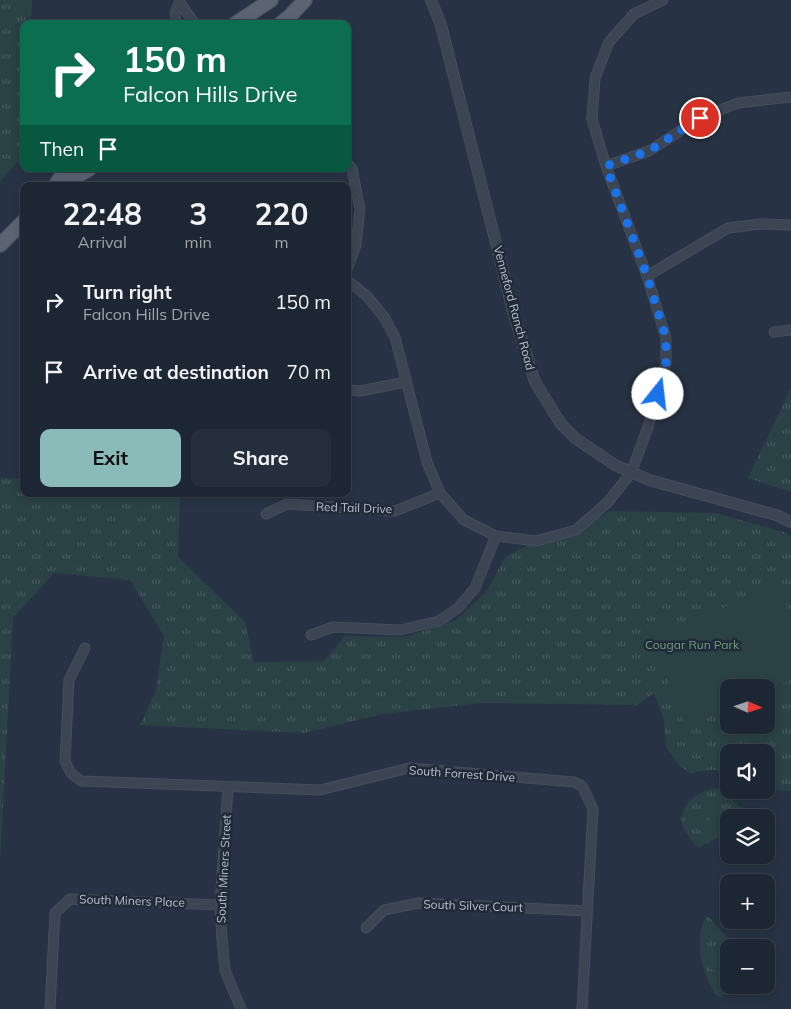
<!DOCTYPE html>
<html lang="en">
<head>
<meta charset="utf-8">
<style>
	body { margin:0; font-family:Mulish,sans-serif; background:#252e3b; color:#f1f3f6; height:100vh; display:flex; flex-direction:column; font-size:19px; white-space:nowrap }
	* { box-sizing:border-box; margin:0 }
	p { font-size:16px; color:#a0a5ac }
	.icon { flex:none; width:28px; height:28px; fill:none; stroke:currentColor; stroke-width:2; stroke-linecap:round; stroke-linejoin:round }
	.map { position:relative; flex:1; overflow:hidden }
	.details { position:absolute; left:20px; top:182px; width:331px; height:315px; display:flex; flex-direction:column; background:#1d2633; border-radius:10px; box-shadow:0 2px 8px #0003,0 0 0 1px #3b434e }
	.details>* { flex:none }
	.hud { position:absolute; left:20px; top:20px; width:331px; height:152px; border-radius:10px; box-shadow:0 2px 8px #0003,0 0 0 1px #3b434e; background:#0b6e4f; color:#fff; overflow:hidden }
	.needle { width:32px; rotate:93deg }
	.controls { position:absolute; left:720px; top:679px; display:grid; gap:10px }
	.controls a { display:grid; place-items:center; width:55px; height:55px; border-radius:10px; background:#1d2633; box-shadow:0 2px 8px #0003,0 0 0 1px #3b434e; font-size:25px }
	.pin { position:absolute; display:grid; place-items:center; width:42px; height:42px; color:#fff; margin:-21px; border:2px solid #fff; border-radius:50%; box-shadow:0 1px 5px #0007 }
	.me { position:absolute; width:55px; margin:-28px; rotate:16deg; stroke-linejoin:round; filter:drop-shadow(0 0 4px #0008) }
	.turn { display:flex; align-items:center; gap:18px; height:105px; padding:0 20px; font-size:22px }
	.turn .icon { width:65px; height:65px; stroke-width:2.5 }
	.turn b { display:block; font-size:35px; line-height:42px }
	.then { display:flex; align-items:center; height:48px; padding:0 20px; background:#0003; gap:10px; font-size:19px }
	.eta { display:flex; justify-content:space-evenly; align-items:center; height:85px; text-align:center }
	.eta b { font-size:30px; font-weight:700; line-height:35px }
	.cta { display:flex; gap:10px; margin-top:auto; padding:10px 20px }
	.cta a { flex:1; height:58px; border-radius:10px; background:#8bbbb9; color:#111; font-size:20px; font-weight:700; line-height:58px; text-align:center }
	.cta a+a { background:#252e3b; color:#f1f3f6 }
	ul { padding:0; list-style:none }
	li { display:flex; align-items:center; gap:15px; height:70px; padding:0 20px }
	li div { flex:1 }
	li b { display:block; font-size:19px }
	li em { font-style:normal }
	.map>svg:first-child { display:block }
	.grass { fill:url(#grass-tufts); fill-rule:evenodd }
	.pitch { fill:#2a4145 }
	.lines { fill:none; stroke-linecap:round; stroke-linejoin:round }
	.minor-casing { stroke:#464e5d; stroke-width:11 }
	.tertiary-casing { stroke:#464e5d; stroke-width:12 }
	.primary-casing { stroke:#464e5d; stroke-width:16 }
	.minor { stroke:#3c4553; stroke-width:9 }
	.tertiary { stroke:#3c4553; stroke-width:10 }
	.primary { stroke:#5a6473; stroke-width:14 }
	.route { stroke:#1a73e8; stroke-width:9; stroke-dasharray:0 16.2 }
	.labels { text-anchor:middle; stroke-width:5; stroke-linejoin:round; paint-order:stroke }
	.street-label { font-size:12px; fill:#b9c0cd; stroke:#202a39 }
	.park-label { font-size:12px; fill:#719e7d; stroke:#202a39 }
</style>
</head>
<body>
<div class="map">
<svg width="791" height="1009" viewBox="0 0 791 1009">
	<defs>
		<pattern id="grass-tufts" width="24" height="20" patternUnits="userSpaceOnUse" patternTransform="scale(1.25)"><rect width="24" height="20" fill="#2a4145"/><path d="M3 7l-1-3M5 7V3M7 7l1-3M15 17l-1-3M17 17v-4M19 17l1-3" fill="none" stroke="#475b5f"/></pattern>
	</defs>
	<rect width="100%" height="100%" fill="#273344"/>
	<g class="grass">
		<path d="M0,0H32L31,24H24V155L0,181Z"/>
		<path d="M791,388V492L748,478Z"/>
		<path d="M0,478L24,479V494H180L178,557L245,622L254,662L324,661L345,636L405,637L456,620L486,592L505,557L536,541L576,530L609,511L715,513L784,532L791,537V791L766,788V752H729V776C718,768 704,769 691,774L679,765L666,747L664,720L654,693L637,705L481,703L383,714L304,733L140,725L155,693L164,636L130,580L54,573L13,618L0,862ZM729,688H766V725H729Z"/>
		<path d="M713,788C731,790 728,798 740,807L743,806V817L729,818V832L698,848C693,842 685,832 682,825C677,807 698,791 713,788Z"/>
		<path d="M706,917H709L735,947L729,948V985H735L721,997L717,996C702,975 693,941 706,917Z"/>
	</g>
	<g class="pitch">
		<path d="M779,587L791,618V680L766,690V688H729V704L683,721L651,635Z"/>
		<path d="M721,805L729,819V828L718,834L706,813Z"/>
		<path d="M718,945L726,965L712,971L704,951Z"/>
	</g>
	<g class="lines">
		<g class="minor-casing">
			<g id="minor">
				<path d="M180,3L195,24"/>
				<path d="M176,24L175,14L180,0"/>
				<path d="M348,164L352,169L360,209L356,245L348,267"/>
				<path d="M606,166L649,151L700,118L738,103L791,97"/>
				<path d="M647,276L728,228L760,224L791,225"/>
				<path d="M348,281L367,296L384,317L395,337L427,462L440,493L464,520L496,536L536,541L576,530L608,502L631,473L648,427L666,364V338L647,276L606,166L592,119L595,78L609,42L634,14L663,0"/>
				<path d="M774,332L791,330"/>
				<path d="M348,390L360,391L406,382"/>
				<path d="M266,514L287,504L395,511L440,493"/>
				<path d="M311,635L333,627L400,630L439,621L458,608L475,588L496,536"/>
				<path d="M85,648L69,680L65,761L71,773L81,781L320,790L409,768L574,782L582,786L593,809L582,1009"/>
				<path d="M228,787L220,905L222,939L225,970L241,1009"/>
				<path d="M366,928L384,910L419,903L587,911"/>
				<path d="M50,1009L55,913L70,899L220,905"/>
			</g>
		</g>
		<g class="tertiary-casing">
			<path id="tertiary" d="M431,0L441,25L514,315L535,382L561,424L575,438L615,465L649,480L776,515L791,522"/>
		</g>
		<g class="primary-casing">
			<g id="primary">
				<path d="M235,24L271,0"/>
				<path d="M280,24L289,17L305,0"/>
				<path d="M55,186L66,169"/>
				<path d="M61,186L89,169"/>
				<path d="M0,245L24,221"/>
			</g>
		</g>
		<use href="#minor" class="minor"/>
		<use href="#tertiary" class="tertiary"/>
		<use href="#primary" class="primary"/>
	</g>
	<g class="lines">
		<path class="route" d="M658,394L666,364V338L647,276L606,166L649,151L700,118"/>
	</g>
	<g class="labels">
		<g class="street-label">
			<text transform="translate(514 308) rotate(75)" y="4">Venneford Ranch Road</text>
			<text transform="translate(354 508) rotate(2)" y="4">Red Tail Drive</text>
			<text transform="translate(462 774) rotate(4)" y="4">South Forrest Drive</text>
			<text transform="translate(224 869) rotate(-87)" y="4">South Miners Street</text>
			<text transform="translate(132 901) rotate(2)" y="4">South Miners Place</text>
			<text transform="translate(473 906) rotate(2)" y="4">South Silver Court</text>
		</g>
		<g class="park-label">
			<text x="692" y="649">Cougar Run Park</text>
		</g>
	</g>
</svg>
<div class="controls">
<a><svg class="needle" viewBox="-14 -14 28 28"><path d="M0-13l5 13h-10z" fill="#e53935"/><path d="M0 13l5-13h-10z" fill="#a0a5ac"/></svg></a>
<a><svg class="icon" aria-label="sound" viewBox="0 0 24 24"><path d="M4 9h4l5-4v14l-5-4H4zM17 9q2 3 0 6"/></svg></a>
<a><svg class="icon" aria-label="layers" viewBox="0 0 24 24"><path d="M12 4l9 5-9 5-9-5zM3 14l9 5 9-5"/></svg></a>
<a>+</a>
<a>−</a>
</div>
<div class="pin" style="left:700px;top:118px;background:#d93025"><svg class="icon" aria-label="arrive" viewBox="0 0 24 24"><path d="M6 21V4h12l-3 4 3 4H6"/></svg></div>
<svg class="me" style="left:658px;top:394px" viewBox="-20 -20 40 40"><circle r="19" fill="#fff"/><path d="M0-13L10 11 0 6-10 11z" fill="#1a73e8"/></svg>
<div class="hud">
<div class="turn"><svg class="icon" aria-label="right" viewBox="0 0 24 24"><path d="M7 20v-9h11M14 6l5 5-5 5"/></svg><div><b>150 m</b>Falcon Hills Drive</div></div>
<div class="then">Then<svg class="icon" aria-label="arrive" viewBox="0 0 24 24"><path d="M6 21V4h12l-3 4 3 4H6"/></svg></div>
</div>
<section class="details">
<div class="eta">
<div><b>22:48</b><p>Arrival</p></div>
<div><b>3</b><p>min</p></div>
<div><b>220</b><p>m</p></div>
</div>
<ul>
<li><svg class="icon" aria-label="right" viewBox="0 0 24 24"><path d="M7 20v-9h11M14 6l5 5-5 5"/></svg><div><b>Turn right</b><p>Falcon Hills Drive</p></div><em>150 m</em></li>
<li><svg class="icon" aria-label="arrive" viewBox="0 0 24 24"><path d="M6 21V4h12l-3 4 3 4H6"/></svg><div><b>Arrive at destination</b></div><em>70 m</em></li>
</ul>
<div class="cta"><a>Exit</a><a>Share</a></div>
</section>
</div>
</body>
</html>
